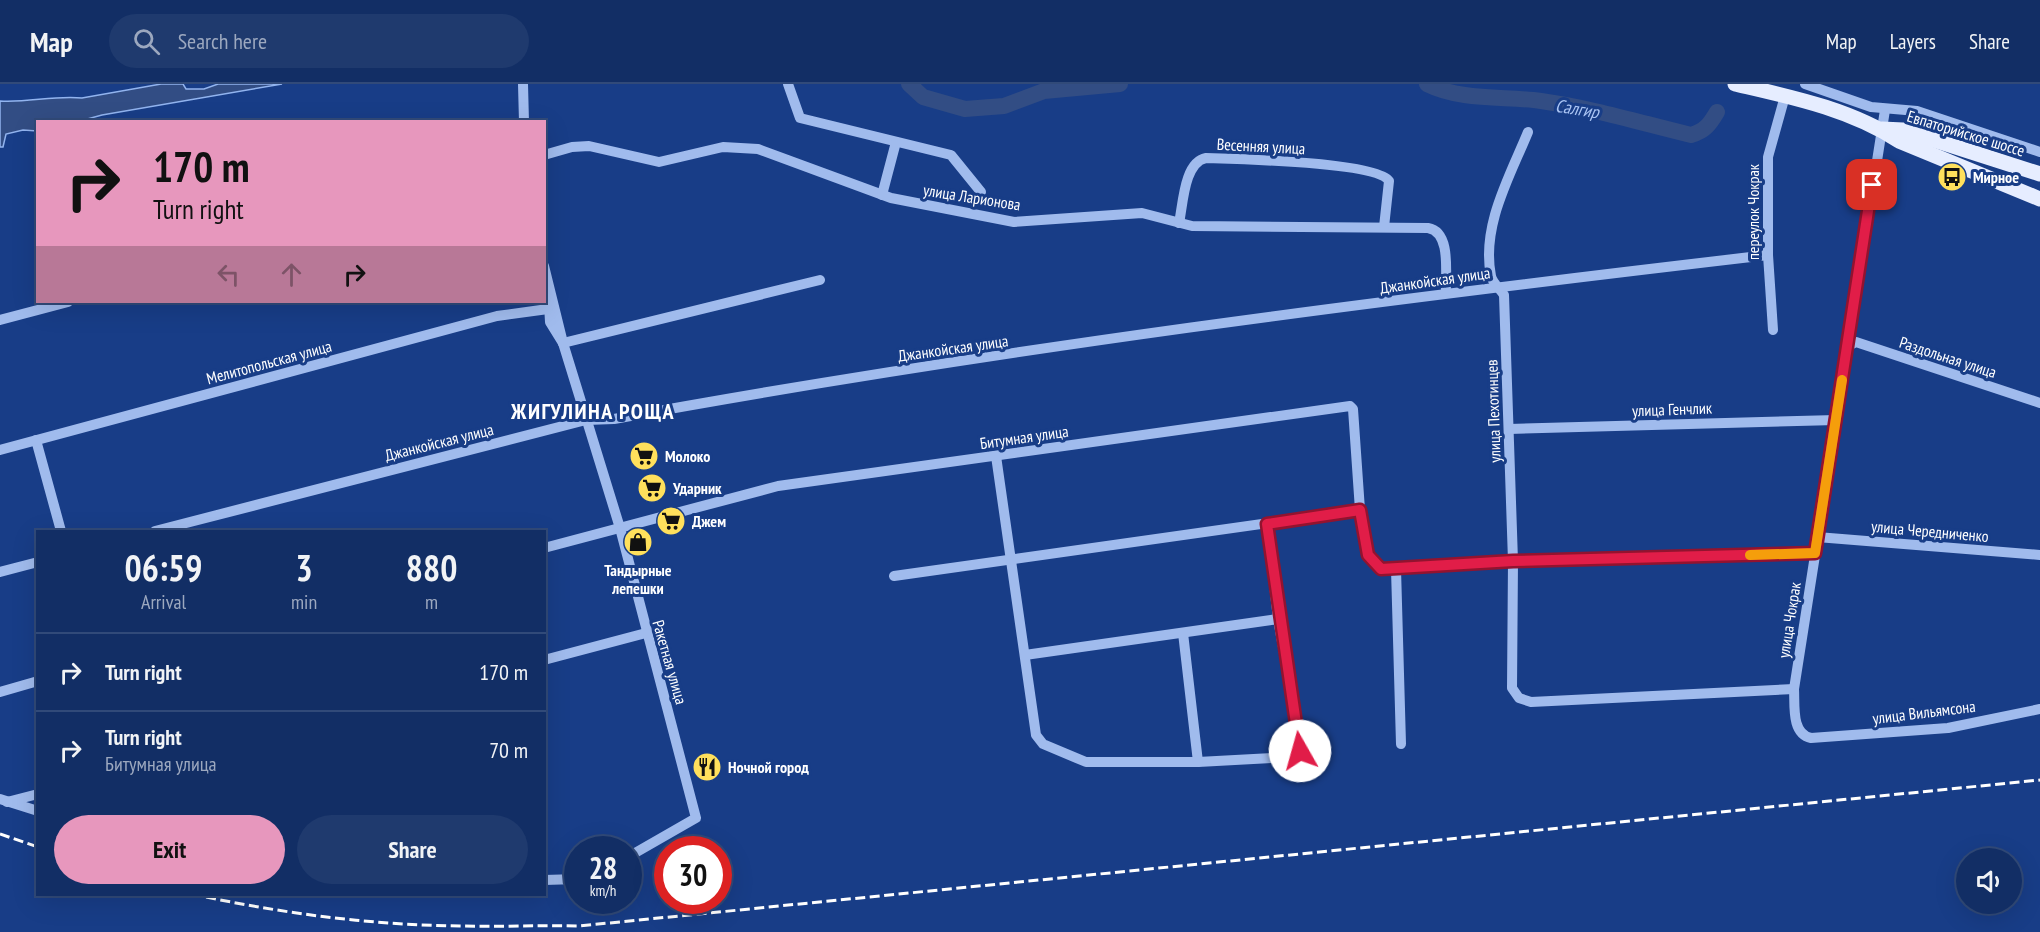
<!DOCTYPE html>
<html lang="en">
<head>
<meta charset="utf-8">
<style>
	body { margin:0; font-family:"PT Sans Narrow",sans-serif; background:#1f3a6e; color:#f1f3f6; height:100vh; display:flex; flex-direction:column; font-size:22px; white-space:nowrap }
	* { box-sizing:border-box; margin:0 }
	p { font-size:20px; color:#9ca8bf }
	.icon { flex:none; width:33px; height:33px; fill:none; stroke:currentColor; stroke-width:2; stroke-linecap:round; stroke-linejoin:round }
	.map { position:relative; flex:1; overflow:hidden }
	.drawer { position:absolute; left:36px; top:446px; width:510px; height:366px; display:flex; flex-direction:column; background:#122e65; border-radius:0px; box-shadow:0 6px 24px #0002,0 0 0 2px #314a79 }
	.drawer>* { flex:none }
	.top-card { position:absolute; left:36px; top:36px; width:510px; height:183px; border-radius:0px; box-shadow:0 6px 24px #0002,0 0 0 2px #314a79; background:#e797bd; color:#111; overflow:hidden }
	.buttons { position:absolute; left:1956px; top:764px; display:grid; gap:12px }
	.buttons a { display:grid; place-items:center; width:66px; height:66px; border-radius:50%; background:#122e65; box-shadow:0 6px 24px #0002,0 0 0 2px #314a79; font-size:30px }
	.speed { position:absolute; left:564px; top:752px; display:flex; gap:12px; font-size:30px; font-weight:700; text-align:center }
	.speed>* { display:grid; place-content:center; width:78px; height:78px; border-radius:50%; background:#122e65; box-shadow:0 6px 24px #0002,0 0 0 2px #314a79; line-height:1 }
	.speed small { font-size:15px; font-weight:400 }
	.speed .limit { border:9px solid #d22; background:#fff; color:#111 }
	.pin { position:absolute; display:grid; place-items:center; width:51px; height:51px; color:#fff; margin:-26px; border-radius:12px; box-shadow:0 3px 9px #0006 }
	.me { position:absolute; width:66px; margin:-33px; rotate:353deg; stroke-linejoin:round; filter:drop-shadow(0 0 4px #0008) }
	.turn { display:flex; align-items:center; gap:21px; height:126px; padding:0 18px; font-size:27px }
	.turn .icon { width:78px; height:78px; stroke-width:2.5 }
	.turn b { display:block; font-size:42px; line-height:51px }
	.lanes { display:flex; align-items:center; height:57px; padding:0 18px; background:#0003; justify-content:center; gap:30px; direction:ltr }
	.lanes .off { opacity:.35 }
	.eta { display:flex; justify-content:space-evenly; align-items:center; height:102px; text-align:center }
	.eta b { font-size:36px; font-weight:600; line-height:42px }
	.button { display:flex; gap:12px; margin-top:auto; padding:12px 18px }
	.button a { flex:1; height:69px; border-radius:36px; background:#e797bd; color:#111; font-size:24px; font-weight:600; line-height:69px; text-align:center }
	.button a+a { background:#1f3a6e; color:#f1f3f6 }
	ul { padding:0; list-style:none }
	li { display:flex; align-items:center; gap:18px; height:78px; padding:0 18px; border-top:2px solid #314a79 }
	li div { flex:1 }
	li b { display:block; font-size:22px }
	li em { font-style:normal }
	header { display:flex; align-items:center; gap:36px; box-sizing:border-box; height:84px; padding:0 30px; background:#122e65; border-bottom:2px solid #314a79 }
	header strong { font-size:28px }
	nav { display:flex; gap:33px; margin-inline-start:auto; font-size:21px }
	.search { width:420px; height:54px; background:#1f3a6e; display:flex; align-items:center; gap:15px; box-sizing:border-box; padding:0 21px; border-radius:33px; color:#9ca8bf; font-size:22px }
	.map>svg:first-child { display:block }
	.water { fill:#324d84; stroke:#92b4ef; stroke-width:1.5 }
	.lines { fill:none; stroke-linecap:round; stroke-linejoin:round }
	.river { stroke:#324d84; stroke-width:16 }
	.minor { stroke:#a0bbed; stroke-width:10 }
	.major { stroke:#e6edff; stroke-width:15 }
	.rail { stroke:#fff; stroke-width:3; stroke-dasharray:10 4.5; stroke-linecap:butt }
	.route-casing { stroke:#92132f; stroke-width:15 }
	.route { stroke:#e11d48; stroke-width:10 }
	.slow { stroke:#f59e0b; stroke-width:10 }
	.labels { text-anchor:middle; stroke-width:6; stroke-linejoin:round; paint-order:stroke }
	.street-label { font-size:16px; fill:#fff; stroke:#183d87 }
	.poi-label { font-size:16px; font-weight:bold; fill:#fff; stroke:#183d87; text-anchor:start }
	.water-label { font-size:18px; font-style:italic; fill:#abc5f4; stroke:#183d87 }
	.district-label { font-size:22px; font-weight:bold; letter-spacing:1.5px; fill:#fff; stroke:#183d87 }
</style>
</head>
<body>
<header>
<strong>Map</strong>
<div class="search"><svg class="icon" aria-label="search" viewBox="0 0 24 24"><circle cx="10" cy="10" r="6"/><path d="M15 15l6 6"/></svg>Search here</div>
<nav><a>Map</a><a>Layers</a><a>Share</a></nav>
</header>
<div class="map">
<svg width="2040" height="848" viewBox="0 0 2040 848">
	<rect width="100%" height="100%" fill="#183d87"/>
	<path class="water" d="M161,0H183L186,5H204L218,0H282L102,31L80,37L38,38L37,47L23,46L6,50L3,63H0V17C27,19 55,11 82,14Z"/>
	<g class="lines">
		<g class="river">
			<path d="M909,0L923,13L965,25L1004,22L1044,7L1120,0"/>
			<path d="M1427,0C1461,17 1505,12 1541,17C1592,24 1641,39 1691,51C1705,47 1710,40 1717,28"/>
		</g>
		<g class="minor">
			<path d="M523,0L524,38"/>
			<path d="M788,0L800,34L951,71L981,108"/>
			<path d="M1805,0L1871,23L1917,27L2040,68"/>
			<path d="M1885,26L1794,605C1795,621 1791,650 1811,654L1948,644L2040,625"/>
			<path d="M1528,48C1510,92 1481,142 1491,192C1492,198 1500,205 1504,211L1513,477L1512,604L1519,614L1531,618L1794,605"/>
			<path d="M544,71L572,63L589,62L659,78L723,63L758,65L891,114L1014,138L1142,129L1192,142L1428,144C1452,148 1445,191 1446,209"/>
			<path d="M882,111L896,58"/>
			<path d="M1179,139C1183,121 1184,78 1206,74C1235,75 1377,78 1389,97L1384,143"/>
			<path d="M544,182L563,259L620,444L696,734L628,773"/>
			<path d="M549,220L550,238L563,259"/>
			<path d="M0,236L68,218"/>
			<path d="M1773,246L1768,171V73L1785,12"/>
			<path d="M563,259L820,196"/>
			<path d="M1848,262L1856,258L2040,319"/>
			<path d="M1509,345L1836,336"/>
			<path d="M36,356L61,447"/>
			<path d="M0,366L497,232L548,225"/>
			<path d="M996,372L1036,651L1043,660L1086,678H1198L1292,673L1298,670L1301,664L1278,535L1267,440"/>
			<path d="M155,447L586,336L614,335C996,265 1382,216 1768,171"/>
			<path d="M1817,453L2040,471"/>
			<path d="M544,464L778,402L1350,322L1353,325L1360,426L1368,471L1381,485L1513,477L1815,469"/>
			<path d="M1396,485L1401,660"/>
			<path d="M0,488L38,478"/>
			<path d="M894,492L1360,426"/>
			<path d="M1183,549L1198,678"/>
			<path d="M1025,571L1278,535"/>
			<path d="M544,576L646,549"/>
			<path d="M0,608L38,597"/>
			<path d="M0,715L38,727"/>
			<path d="M7,718L38,710"/>
			<path d="M544,796L578,795"/>
		</g>
		<g class="major">
			<path d="M1735,0C1791,13 1850,25 1899,57L2040,115"/>
			<path d="M1882,45L1903,46L2040,90"/>
		</g>
		<g class="rail">
			<path d="M0,750L38,763"/>
			<path d="M192,810C279,829 370,841 460,842C499,843 539,841 579,842L2040,696"/>
		</g>
	</g>
	<g class="lines">
		<g class="route-casing">
			<path id="route" d="M1300,667L1267,440L1360,426L1368,471L1381,485L1513,477L1815,469L1872,101"/>
		</g>
		<use href="#route" class="route"/>
		<path class="slow" d="M1750,471L1815,469L1842,296"/>
	</g>
	<defs>
		<g id="bus-disc" transform="scale(1.5)"><circle r="9.5" fill="#ffe05c" stroke="#183d87"/><path d="M-5-6H5V4H4V6H2V4H-2V6H-4V4H-5ZM-3.5-4V0h7V-4ZM-3.5 1.2v1.5H-2V1.2ZM2 1.2v1.5H3.5V1.2Z" fill="#111"/></g>
		<g id="supermarket-disc" transform="scale(1.5)"><circle r="9.5" fill="#ffe05c" stroke="#183d87"/><path d="M-6-5.5h2.5l.6 2H6L4.5 2H-2.5L-4.4-4H-6ZM-1.5 3.2a1.3 1.3 0 1 0 .1 0ZM3 3.2a1.3 1.3 0 1 0 .1 0Z" fill="#111"/></g>
		<g id="shop-disc" transform="scale(1.5)"><circle r="9.5" fill="#ffe05c" stroke="#183d87"/><path d="M-5-2.5h2.3a2.7 3.5 0 0 1 5.4 0H5L5.5 6h-11ZM-1.5-2.5h3a1.5 2.3 0 0 0-3 0Z" fill="#111"/></g>
		<g id="restaurant-disc" transform="scale(1.5)"><circle r="9.5" fill="#ffe05c" stroke="#183d87"/><path d="M-5-6h1v4h1v-4h1v4h1v-4h1v5L-1.5 .5V6h-2V.5L-5-1ZM5-6V6H3V1.5H1.5Q1.5-4 5-6Z" fill="#111"/></g>
	</defs>
	<g fill-rule="evenodd">
		<use href="#bus-disc" x="1952" y="93"/>
		<use href="#supermarket-disc" x="644" y="372"/>
		<use href="#supermarket-disc" x="652" y="404"/>
		<use href="#supermarket-disc" x="671" y="437"/>
		<use href="#shop-disc" x="638" y="458"/>
		<use href="#restaurant-disc" x="707" y="683"/>
	</g>
	<g class="labels">
		<g class="street-label">
			<text transform="translate(1966 49) rotate(17)" y="6">Евпаторийское шоссе</text>
			<text transform="translate(1261 62) rotate(3)" y="6">Весенняя улица</text>
			<text transform="translate(972 113) rotate(9)" y="6">улица Ларионова</text>
			<text transform="translate(1753 128) rotate(-90)" y="6">переулок Чокрак</text>
			<text transform="translate(1435 196) rotate(-8)" y="6">Джанкойская улица</text>
			<text transform="translate(953 264) rotate(-8)" y="6">Джанкойская улица</text>
			<text transform="translate(1948 273) rotate(18)" y="6">Раздольная улица</text>
			<text transform="translate(269 278) rotate(-15)" y="6">Мелитопольская улица</text>
			<text transform="translate(1672 325) rotate(-2)" y="6">улица Генчлик</text>
			<text transform="translate(1493 327) rotate(-92)" y="6">улица Пехотинцев</text>
			<text transform="translate(1024 353) rotate(-8)" y="6">Битумная улица</text>
			<text transform="translate(439 358) rotate(-14)" y="6">Джанкойская улица</text>
			<text transform="translate(1930 447) rotate(5)" y="6">улица Чередниченко</text>
			<text transform="translate(1789 536) rotate(-81)" y="6">улица Чокрак</text>
			<text transform="translate(670 578) rotate(74)" y="6">Ракетная улица</text>
			<text transform="translate(1924 628) rotate(-7)" y="6">улица Вильямсона</text>
		</g>
		<g class="poi-label">
			<text x="1973" y="99">Мирное</text>
			<text x="665" y="378">Молоко</text>
			<text x="673" y="410">Ударник</text>
			<text x="692" y="443">Джем</text>
			<text x="638" y="492" text-anchor="middle">Тандырные<tspan x="638" dy="18">лепешки</tspan></text>
			<text x="728" y="689">Ночной город</text>
		</g>
		<g class="water-label">
			<text transform="translate(1577 25) rotate(9)" y="6">Салгир</text>
		</g>
		<g class="district-label">
			<text x="593" y="335">ЖИГУЛИНА РОЩА</text>
		</g>
	</g>
</svg>
<div class="buttons">
<a><svg class="icon" aria-label="sound" viewBox="0 0 24 24"><path d="M4 9h4l5-4v14l-5-4H4zM17 9q2 3 0 6"/></svg></a>
</div>
<div class="speed"><div>28<small>km/h</small></div><div class="limit">30</div></div>
<div class="pin" style="left:1872px;top:101px;background:#d93025"><svg class="icon" aria-label="arrive" viewBox="0 0 24 24"><path d="M6 21V4h12l-3 4 3 4H6"/></svg></div>
<svg class="me" style="left:1300px;top:667px" viewBox="-20 -20 40 40"><circle r="19" fill="#fff"/><path d="M0-13L10 11 0 6-10 11z" fill="#e11d48"/></svg>
<div class="top-card">
<div class="turn"><svg class="icon" aria-label="right" viewBox="0 0 24 24"><path d="M7 20v-9h11M14 6l5 5-5 5"/></svg><div><b>170 m</b>Turn right</div></div>
<div class="lanes"><svg class="icon off" aria-label="left" viewBox="0 0 24 24"><path d="M17 20v-9H6M10 6l-5 5 5 5"/></svg><svg class="icon off" aria-label="ahead" viewBox="0 0 24 24"><path d="M12 20V5M6 11l6-6 6 6"/></svg><svg class="icon" aria-label="right" viewBox="0 0 24 24"><path d="M7 20v-9h11M14 6l5 5-5 5"/></svg></div>
</div>
<section class="drawer">
<div class="eta">
<div><b>06:59</b><p>Arrival</p></div>
<div><b>3</b><p>min</p></div>
<div><b>880</b><p>m</p></div>
</div>
<ul>
<li><svg class="icon" aria-label="right" viewBox="0 0 24 24"><path d="M7 20v-9h11M14 6l5 5-5 5"/></svg><div><b>Turn right</b></div><em>170 m</em></li>
<li><svg class="icon" aria-label="right" viewBox="0 0 24 24"><path d="M7 20v-9h11M14 6l5 5-5 5"/></svg><div><b>Turn right</b><p>Битумная улица</p></div><em>70 m</em></li>
</ul>
<div class="button"><a>Exit</a><a>Share</a></div>
</section>
</div>
</body>
</html>
